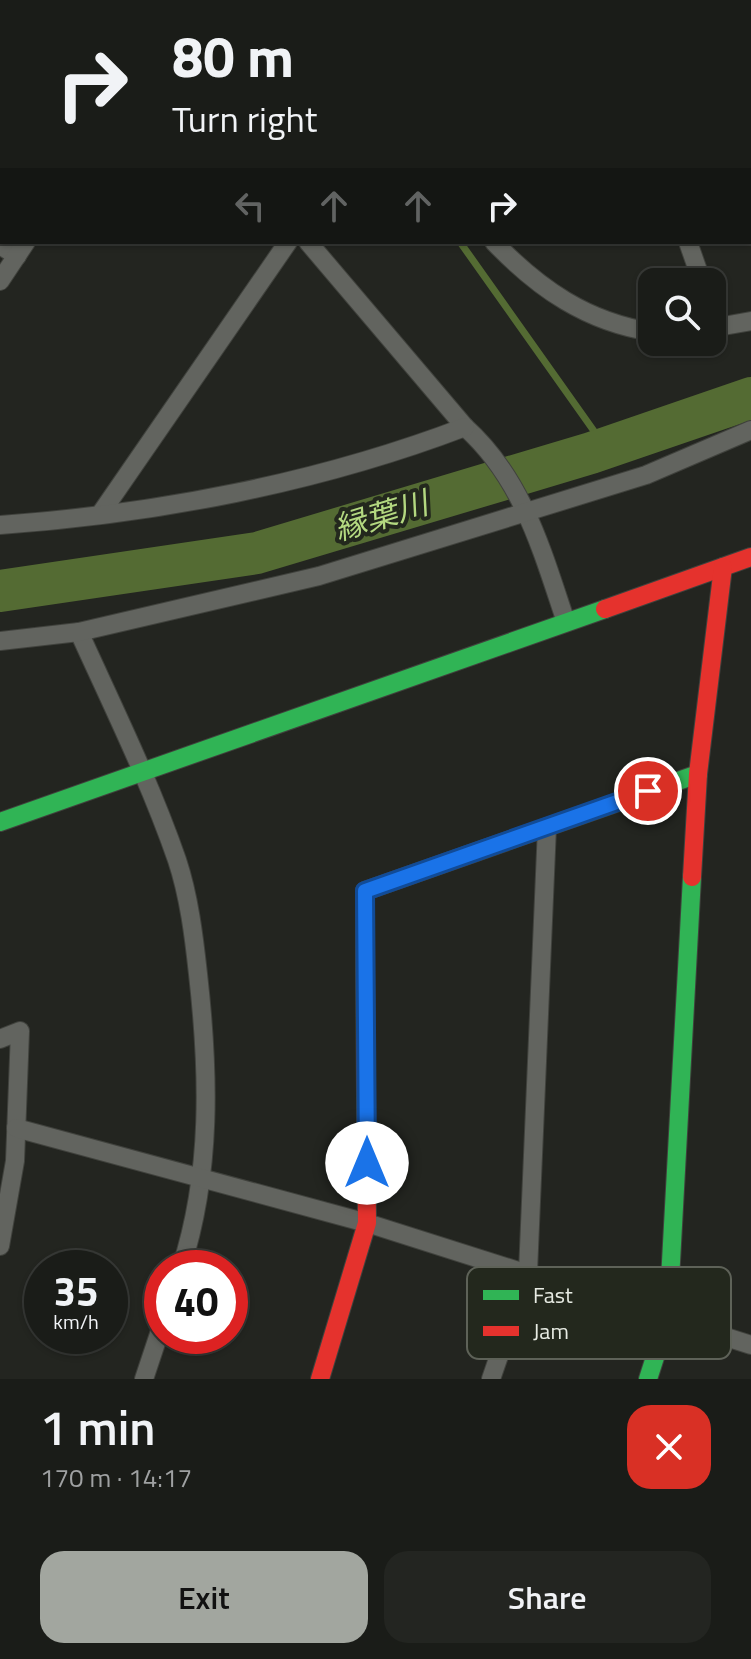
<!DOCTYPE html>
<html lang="en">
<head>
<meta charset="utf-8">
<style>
	body { margin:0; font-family:"Titillium Web","Noto Sans JP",sans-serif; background:#232521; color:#f1f3f6; height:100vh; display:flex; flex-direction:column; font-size:30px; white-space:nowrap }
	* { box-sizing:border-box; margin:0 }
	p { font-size:26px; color:#9fa1a2 }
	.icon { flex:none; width:44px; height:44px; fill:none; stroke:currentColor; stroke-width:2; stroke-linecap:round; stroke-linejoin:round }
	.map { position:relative; height:1379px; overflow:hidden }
	.panel { display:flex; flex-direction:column; background:#1a1c18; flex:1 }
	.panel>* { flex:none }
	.hud { position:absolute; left:0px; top:0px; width:752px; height:244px; box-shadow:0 2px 6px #0004,0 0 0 2px #383a37; background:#1a1c18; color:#f1f3f6; overflow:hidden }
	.buttons { position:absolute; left:638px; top:268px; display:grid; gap:16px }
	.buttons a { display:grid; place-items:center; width:88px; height:88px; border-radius:16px; background:#1a1c18; box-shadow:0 2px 6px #0004,0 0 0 2px #383a37; font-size:40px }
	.speed { position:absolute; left:24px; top:1250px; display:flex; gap:16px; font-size:40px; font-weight:700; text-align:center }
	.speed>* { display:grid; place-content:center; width:104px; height:104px; border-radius:50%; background:#1a1c18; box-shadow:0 2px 6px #0004,0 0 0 2px #383a37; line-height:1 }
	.speed small { font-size:20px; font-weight:400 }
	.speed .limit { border:12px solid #d22; background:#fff; color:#111 }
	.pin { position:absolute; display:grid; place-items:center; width:68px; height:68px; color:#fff; margin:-34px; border:4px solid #fff; border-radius:50%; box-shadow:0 2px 8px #0007 }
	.me { position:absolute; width:88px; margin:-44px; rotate:0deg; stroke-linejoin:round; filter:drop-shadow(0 0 6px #0008) }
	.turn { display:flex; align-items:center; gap:28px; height:168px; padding:0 40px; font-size:36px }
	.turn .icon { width:104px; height:104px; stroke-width:2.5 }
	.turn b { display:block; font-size:56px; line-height:68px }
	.lanes { display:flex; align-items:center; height:76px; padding:0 40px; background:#0003; justify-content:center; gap:40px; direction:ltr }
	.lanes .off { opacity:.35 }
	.round { display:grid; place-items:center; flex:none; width:84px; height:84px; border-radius:24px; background:#232521 }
	.summary { display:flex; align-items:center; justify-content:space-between; height:136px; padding:0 40px }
	h1 { font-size:48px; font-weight:600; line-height:60px }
	.cta { display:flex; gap:16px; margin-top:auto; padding:16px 40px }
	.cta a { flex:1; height:92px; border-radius:24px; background:#a2a69f; color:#111; font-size:32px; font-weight:600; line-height:92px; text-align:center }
	.cta a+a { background:#232521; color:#f1f3f6 }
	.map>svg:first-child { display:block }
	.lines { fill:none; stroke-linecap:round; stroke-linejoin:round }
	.stream { stroke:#546b33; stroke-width:7 }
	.river { stroke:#546b33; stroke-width:42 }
	.street-casing { stroke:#40423d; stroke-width:20 }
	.fast-casing { stroke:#40423d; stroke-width:20 }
	.jam-casing { stroke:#40423d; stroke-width:20 }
	.street { stroke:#62645f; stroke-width:18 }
	.fast { stroke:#30b455; stroke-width:18 }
	.jam { stroke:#e5322d; stroke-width:18 }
	.route-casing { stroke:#114b97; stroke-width:20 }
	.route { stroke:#1a73e8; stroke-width:14 }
	.labels { text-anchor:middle; stroke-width:8; stroke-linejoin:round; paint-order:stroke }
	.water-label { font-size:32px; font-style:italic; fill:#b3d880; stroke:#23281d }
	.key { fill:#23281d; stroke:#5e6258; stroke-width:2 }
	.key-label { font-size:22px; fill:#e7ebe3 }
</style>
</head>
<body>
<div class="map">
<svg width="751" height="1379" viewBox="0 0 751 1379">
	<rect width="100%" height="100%" fill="#232520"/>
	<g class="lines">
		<g class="stream">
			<path d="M324,0L325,2"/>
			<path d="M460,242L606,448"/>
		</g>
		<path class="river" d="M0,591L257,553L591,453L751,398"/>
		<g class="street-casing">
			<g id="street">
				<path d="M94,0L96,2"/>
				<path d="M350,0L351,2"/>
				<path d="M606,0V2"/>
				<path d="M190,2L192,0"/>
				<path d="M308,242L465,427C523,479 542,551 566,622"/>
				<path d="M494,242C539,289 587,322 652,332"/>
				<path d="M688,242L702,282"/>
				<path d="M0,245L17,256"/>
				<path d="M0,281L26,242"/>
				<path d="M712,328L751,321"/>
				<path d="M101,513L288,242"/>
				<path d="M0,525C156,514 318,483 465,427"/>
				<path d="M79,632C113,707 150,782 177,860C189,896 194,937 198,974C209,1072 212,1172 181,1268"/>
				<path d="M0,641L79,632L319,576L646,475L751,430"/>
				<path d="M0,1039L20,1031L15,1161L0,1246"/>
				<path d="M16,1128L367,1223L751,1345"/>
				<path d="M144,1379L162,1325"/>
				<path d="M491,1379L528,1272L547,827"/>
			</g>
		</g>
		<g class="fast-casing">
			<g id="fast">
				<path d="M0,822L605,609"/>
				<path d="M365,971V891L698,774"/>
				<path d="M648,1379L668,1317L692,877"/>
			</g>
		</g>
		<g class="jam-casing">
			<g id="jam">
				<path d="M605,609L751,557"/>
				<path d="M692,877L698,774L723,567"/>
				<path d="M320,1379L367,1223L365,971"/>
			</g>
		</g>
		<use href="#street" class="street"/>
		<use href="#fast" class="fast"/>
		<use href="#jam" class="jam"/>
	</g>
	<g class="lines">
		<g class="route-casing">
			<path id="route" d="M367,1163L365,891L648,791"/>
		</g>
		<use href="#route" class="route"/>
	</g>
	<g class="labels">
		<g class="water-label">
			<text transform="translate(381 516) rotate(-17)" y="11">縁葉川</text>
		</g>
	</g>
	<rect x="467" y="1267" width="264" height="92" rx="12" class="key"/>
	<rect x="483" y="1290" width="36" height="10" fill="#30b455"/>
	<rect x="483" y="1326" width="36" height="10" fill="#e5322d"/>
	<g class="key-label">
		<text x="533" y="1303">Fast</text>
		<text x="533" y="1339">Jam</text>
	</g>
</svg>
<div class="buttons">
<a><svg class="icon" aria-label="search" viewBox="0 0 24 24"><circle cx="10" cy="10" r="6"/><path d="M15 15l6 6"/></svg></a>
</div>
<div class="speed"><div>35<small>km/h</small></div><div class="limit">40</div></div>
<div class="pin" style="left:648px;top:791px;background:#d93025"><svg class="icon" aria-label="arrive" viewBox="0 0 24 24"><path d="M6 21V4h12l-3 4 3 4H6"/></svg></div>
<svg class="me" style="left:367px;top:1163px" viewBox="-20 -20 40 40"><circle r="19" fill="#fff"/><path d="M0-13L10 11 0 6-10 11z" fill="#1a73e8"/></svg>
<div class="hud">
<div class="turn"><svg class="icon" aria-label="right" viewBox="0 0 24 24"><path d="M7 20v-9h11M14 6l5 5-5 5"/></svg><div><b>80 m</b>Turn right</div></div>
<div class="lanes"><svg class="icon off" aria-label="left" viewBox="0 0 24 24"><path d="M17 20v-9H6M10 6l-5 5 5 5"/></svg><svg class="icon off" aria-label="ahead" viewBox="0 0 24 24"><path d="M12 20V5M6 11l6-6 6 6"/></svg><svg class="icon off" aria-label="ahead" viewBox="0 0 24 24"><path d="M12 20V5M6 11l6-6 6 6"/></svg><svg class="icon" aria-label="right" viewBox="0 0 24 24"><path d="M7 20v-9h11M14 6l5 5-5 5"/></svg></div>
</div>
</div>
<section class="panel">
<div class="summary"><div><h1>1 min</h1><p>170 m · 14:17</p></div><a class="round" style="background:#d93025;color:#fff"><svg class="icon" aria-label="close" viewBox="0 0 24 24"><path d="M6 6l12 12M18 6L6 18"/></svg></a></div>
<div class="cta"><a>Exit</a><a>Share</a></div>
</section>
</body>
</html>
